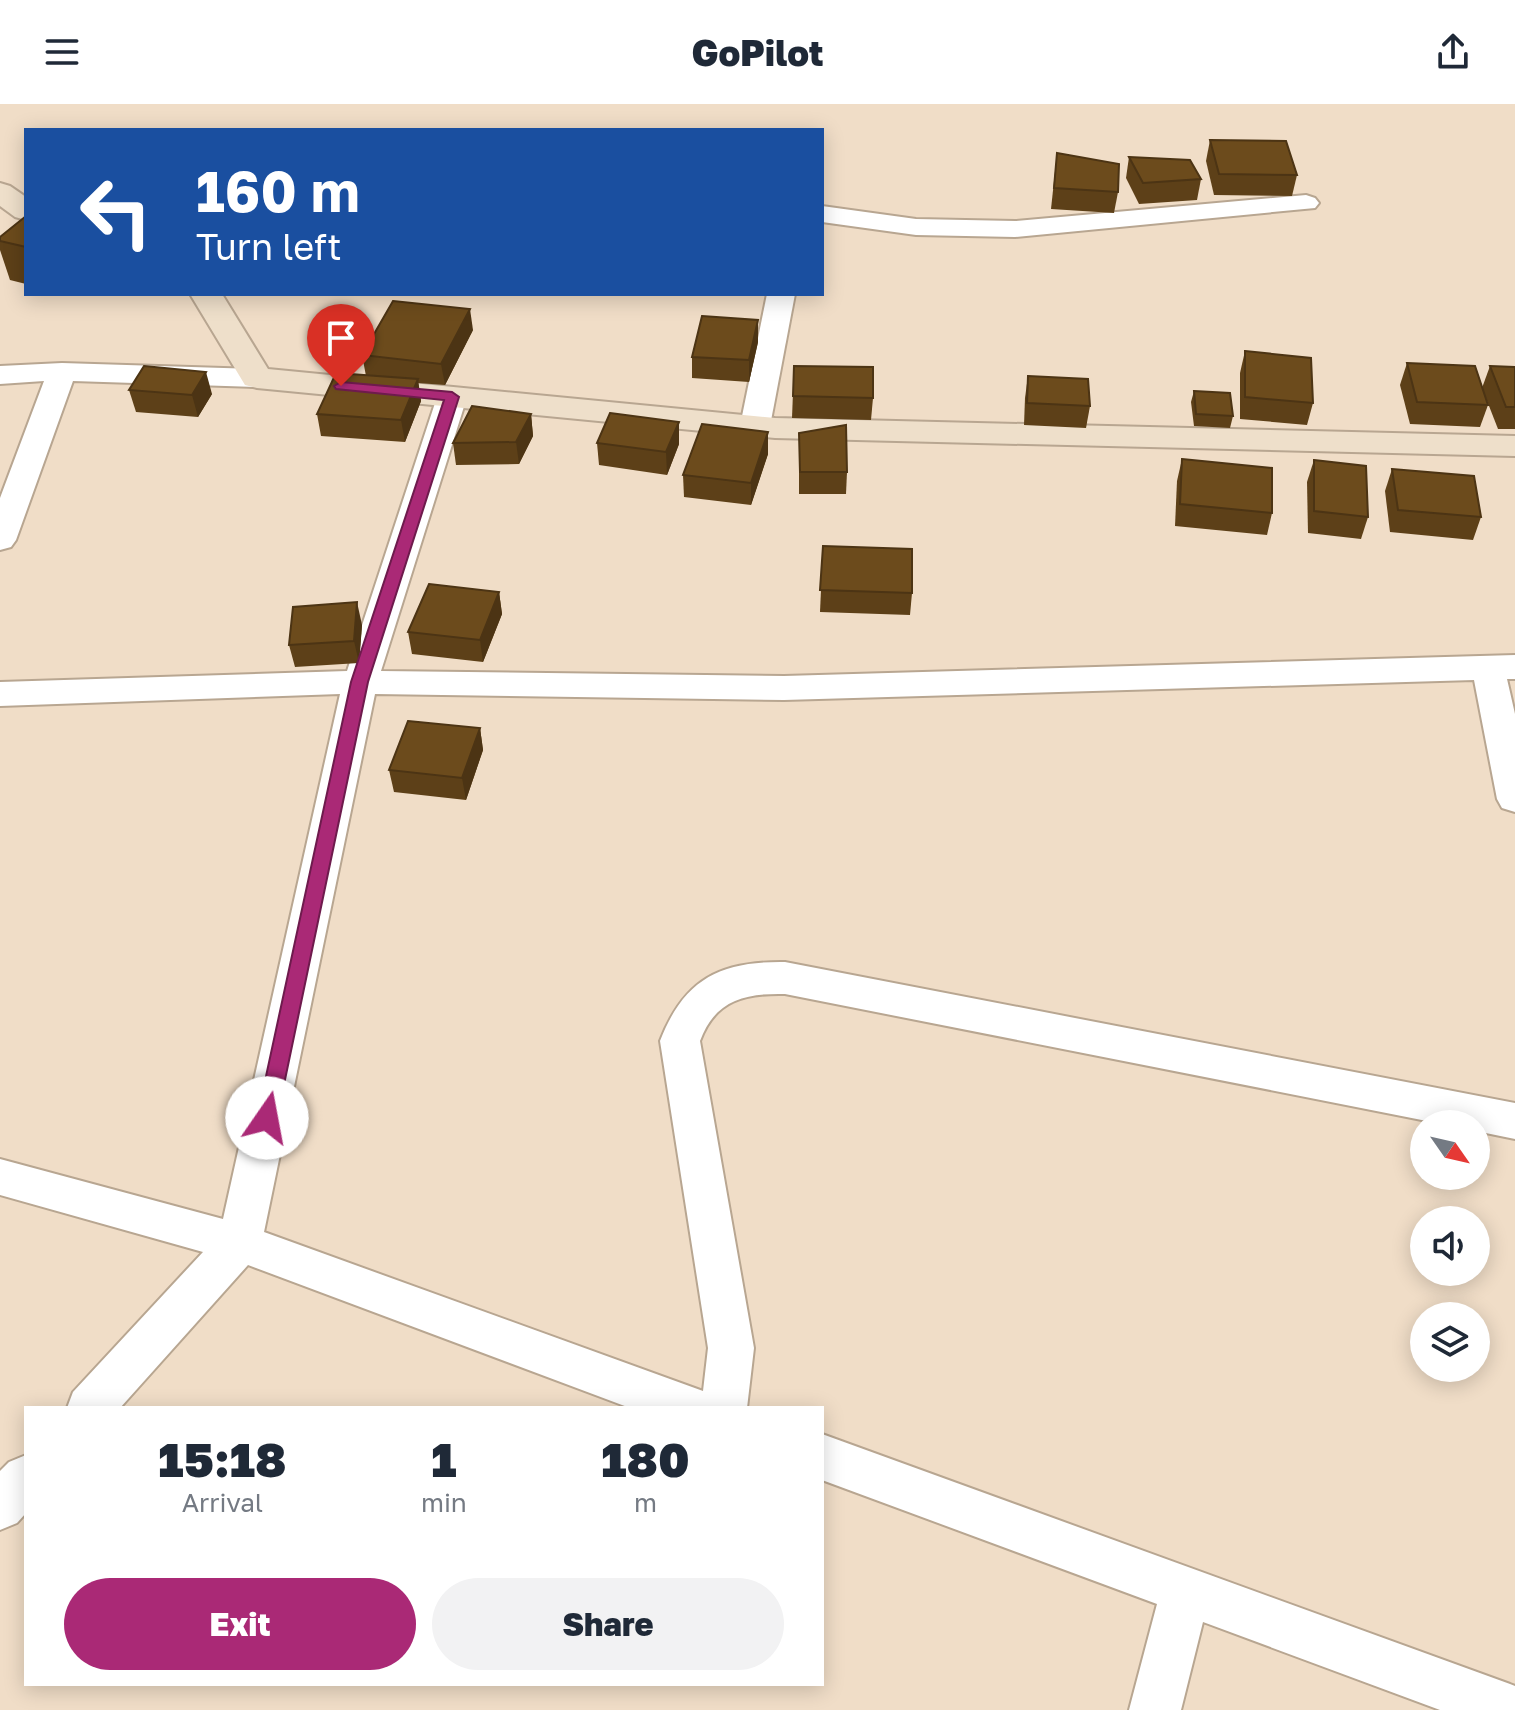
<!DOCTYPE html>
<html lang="en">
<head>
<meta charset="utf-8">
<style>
	body { margin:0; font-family:"Golos Text",sans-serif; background:#f2f2f3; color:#1f2937; height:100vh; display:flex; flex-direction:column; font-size:30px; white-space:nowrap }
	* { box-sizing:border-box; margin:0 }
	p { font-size:26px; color:#747a83 }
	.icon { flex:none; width:44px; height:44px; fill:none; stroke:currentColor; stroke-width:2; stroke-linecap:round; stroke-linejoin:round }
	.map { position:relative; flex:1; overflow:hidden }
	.drawer { position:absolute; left:24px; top:1302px; width:800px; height:280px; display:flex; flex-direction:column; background:#fff; border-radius:0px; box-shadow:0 4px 20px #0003 }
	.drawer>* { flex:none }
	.banner { position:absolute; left:24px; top:24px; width:800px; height:168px; border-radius:0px; box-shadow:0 4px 20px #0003; background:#1a4fa0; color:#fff; overflow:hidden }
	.needle { width:52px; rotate:124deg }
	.fabs { position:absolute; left:1410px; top:1006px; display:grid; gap:16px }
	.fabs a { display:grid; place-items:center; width:80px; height:80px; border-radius:50%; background:#fff; box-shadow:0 4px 20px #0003; font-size:40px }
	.pin { position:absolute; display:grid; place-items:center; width:68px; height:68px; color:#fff; margin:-82px -34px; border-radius:50% 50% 50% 0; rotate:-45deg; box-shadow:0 0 8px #0007 }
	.pin .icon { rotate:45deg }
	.me { position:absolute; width:88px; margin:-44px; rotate:12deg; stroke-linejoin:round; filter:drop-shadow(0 0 6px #0008) }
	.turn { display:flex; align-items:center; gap:28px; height:168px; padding:0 40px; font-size:36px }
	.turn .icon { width:104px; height:104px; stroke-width:2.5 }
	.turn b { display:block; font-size:56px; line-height:68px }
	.eta { display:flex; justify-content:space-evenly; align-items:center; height:136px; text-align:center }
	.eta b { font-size:48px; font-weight:800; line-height:56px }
	.action { display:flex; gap:16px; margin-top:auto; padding:16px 40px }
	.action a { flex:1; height:92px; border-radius:48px; background:#aa2976; color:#fff; font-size:32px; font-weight:800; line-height:92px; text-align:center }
	.action a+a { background:#f2f2f3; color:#1f2937 }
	header { display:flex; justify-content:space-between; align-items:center; height:104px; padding:0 40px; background:#fff; font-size:36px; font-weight:800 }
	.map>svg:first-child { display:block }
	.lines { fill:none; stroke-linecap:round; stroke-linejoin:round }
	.street-casing { stroke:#b8a691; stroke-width:4 }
	.secondary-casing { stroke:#b8a691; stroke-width:4 }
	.street { fill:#fff; fill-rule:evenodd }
	.secondary { fill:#eedfca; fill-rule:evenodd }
	.wall { fill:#5d4018 }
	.shaded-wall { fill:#4c3414 }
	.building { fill:#6c4b1c; stroke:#4c3414; stroke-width:2 }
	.route { fill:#aa2976; stroke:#6e1b4d; stroke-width:2 }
</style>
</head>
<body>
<header><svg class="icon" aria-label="menu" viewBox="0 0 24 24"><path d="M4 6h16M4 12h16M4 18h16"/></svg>GoPilot<svg class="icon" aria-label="share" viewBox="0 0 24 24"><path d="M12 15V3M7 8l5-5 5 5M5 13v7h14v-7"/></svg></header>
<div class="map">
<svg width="1515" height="1606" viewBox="0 0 1515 1606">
	<rect width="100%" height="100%" fill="#f0ddc7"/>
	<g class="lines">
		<g class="street-casing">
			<g id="street">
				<path d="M1306,91L1315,94L1319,99L1315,104L1015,133L916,131L822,118V102L916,115L1015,117Z"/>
				<path d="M767,190H795L770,322L765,328L755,331L745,328L740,322Z"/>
				<path d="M62,259L257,265L267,268L271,274L267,280L257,283L73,277L16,436L11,443L0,446V394L44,277L0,280V262Z"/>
				<path d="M452,284L462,287L467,293L381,567L784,572L1515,551V575H1507L1515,610V708L1502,704L1497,695L1474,576L784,596L375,590L264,1128L703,1287L708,1244L660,937C684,875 720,857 785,858L1515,999V1035L1476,1027V1020H1442L785,890C745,889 715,896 700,937L754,1244L747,1304H630L248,1161L120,1304H67L73,1288L203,1148L0,1091V1055L223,1115L340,590L0,602V578L347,567L437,293L442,287Z"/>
				<path d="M822,1330L1510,1580L1515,1582V1606H1440L1203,1518L1181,1606H1129L1157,1500L822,1376Z"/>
				<path d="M26,1351V1409L17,1419L0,1426V1367L9,1358Z"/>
			</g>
		</g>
		<g class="secondary-casing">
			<g id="secondary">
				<path d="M0,79L10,82L26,93V116L15,113L0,102Z"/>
				<path d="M190,190H222L268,265L775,314L1515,332V352L775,334L257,284L245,281Z"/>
			</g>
		</g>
		<use href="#street" class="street"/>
		<use href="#secondary" class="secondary"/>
	</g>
	<g class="wall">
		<path d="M1210,36L1297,71L1292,92L1214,91L1206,57Z"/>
		<path d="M1057,49L1118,88L1114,109L1051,105Z"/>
		<path d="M1129,53L1201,75L1197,96L1139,100L1126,74Z"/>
		<path d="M26,112V180L10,176L0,146V133Z"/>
		<path d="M473,226L445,281L418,279L421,297L405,338L321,332L317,310L366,272L362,251Z"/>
		<path d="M758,238L749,278L692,274V253Z"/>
		<path d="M1245,247L1313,299L1307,321L1240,315V269Z"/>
		<path d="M1407,259L1488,301L1480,323L1410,320L1400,281Z"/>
		<path d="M794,262L873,294L871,316L792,314Z"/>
		<path d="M1490,262L1515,263V325H1498L1482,284Z"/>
		<path d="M1028,272L1090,302L1086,324L1024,321L1025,294Z"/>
		<path d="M129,286L212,290L198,313L136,308Z"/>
		<path d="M1194,287L1233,312L1230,324L1194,322L1191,298Z"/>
		<path d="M531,310L533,332L519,360L456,361L453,339Z"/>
		<path d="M679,318V340L667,371L599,361L597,339Z"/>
		<path d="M768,328V350L751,401L684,393L683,371Z"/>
		<path d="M799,329L847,368L846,390H799Z"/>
		<path d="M1182,355L1272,409L1267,431L1175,422L1177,377Z"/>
		<path d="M1314,356L1368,413L1361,435L1308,429L1307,378Z"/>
		<path d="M1392,365L1481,413L1473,436L1390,428L1385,387Z"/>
		<path d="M823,442L912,489L910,511L820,508Z"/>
		<path d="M499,488L502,510L483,558L412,550L408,528Z"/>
		<path d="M362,521L359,559L295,563L289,541Z"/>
		<path d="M480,624L483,646L466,696L394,688L389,666Z"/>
	</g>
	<g class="shaded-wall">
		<path d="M470,205L473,226L445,281L441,260Z"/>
		<path d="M758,216V238L749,278V256Z"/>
		<path d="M206,268L212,290L198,313L192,291Z"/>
		<path d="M418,275L421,297L405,338L401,316Z"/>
		<path d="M531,310L533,332L519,360L516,338Z"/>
		<path d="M679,318V340L667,371L666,348Z"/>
		<path d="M768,328V350L751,401V379Z"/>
		<path d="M499,488L502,510L483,558L480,536Z"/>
		<path d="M357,498L362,521L359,559L354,537Z"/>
		<path d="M480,624L483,646L466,696L462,674Z"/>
	</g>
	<g class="building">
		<path d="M1210,36L1286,37L1297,71L1219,70Z"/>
		<path d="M1057,49L1119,60L1118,88L1054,84Z"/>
		<path d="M1129,53L1190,56L1201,75L1143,79Z"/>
		<path d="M26,112V143L0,137V133Z"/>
		<path d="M393,197L470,205L441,260L362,251Z"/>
		<path d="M702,212L758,216L749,256L692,253Z"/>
		<path d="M1245,247L1311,254L1313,299L1245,293Z"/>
		<path d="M1407,259L1475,262L1488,301L1417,298Z"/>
		<path d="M144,262L206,268L192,291L129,286Z"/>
		<path d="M794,262L873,263V294L793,292Z"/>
		<path d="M1490,262L1515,263V303H1506Z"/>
		<path d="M336,269L418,275L401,316L317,310Z"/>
		<path d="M1028,272L1088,275L1090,302L1027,299Z"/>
		<path d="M1194,287L1230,289L1233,312L1196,310Z"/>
		<path d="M472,302L531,310L516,338L453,339Z"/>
		<path d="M610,309L679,318L666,348L597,339Z"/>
		<path d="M702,320L768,328L751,379L683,371Z"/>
		<path d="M846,321L847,368H800L799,329Z"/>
		<path d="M1182,355L1272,364V409L1180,400Z"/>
		<path d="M1314,356L1366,362L1368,413L1314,407Z"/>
		<path d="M1392,365L1474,372L1481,413L1398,406Z"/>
		<path d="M823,442L912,445V489L820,486Z"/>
		<path d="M429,480L499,488L480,536L408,528Z"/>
		<path d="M357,498L354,537L289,541L293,503Z"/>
		<path d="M408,617L480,624L462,674L389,666Z"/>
	</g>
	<path class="route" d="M341,278L452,288L459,293L368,578L277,1014L274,1020L267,1023L260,1020L257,1014L351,578L444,296L336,285L334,282Z"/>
</svg>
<div class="fabs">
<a><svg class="needle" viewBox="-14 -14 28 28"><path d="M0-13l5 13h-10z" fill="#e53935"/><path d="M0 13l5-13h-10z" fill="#747a83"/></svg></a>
<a><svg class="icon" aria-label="sound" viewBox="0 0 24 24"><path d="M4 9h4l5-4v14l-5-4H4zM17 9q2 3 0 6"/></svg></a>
<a><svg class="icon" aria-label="layers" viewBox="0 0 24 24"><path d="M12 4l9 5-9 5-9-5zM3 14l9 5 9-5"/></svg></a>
</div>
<div class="pin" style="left:341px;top:282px;background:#d93025"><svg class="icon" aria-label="arrive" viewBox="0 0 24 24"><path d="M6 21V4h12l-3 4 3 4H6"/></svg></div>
<svg class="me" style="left:267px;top:1014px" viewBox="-20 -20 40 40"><circle r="19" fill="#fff"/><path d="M0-13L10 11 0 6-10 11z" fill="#aa2976"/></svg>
<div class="banner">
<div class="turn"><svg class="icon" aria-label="left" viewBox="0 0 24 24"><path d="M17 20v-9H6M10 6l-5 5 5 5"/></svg><div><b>160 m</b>Turn left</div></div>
</div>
<section class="drawer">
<div class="eta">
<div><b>15:18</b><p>Arrival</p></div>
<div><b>1</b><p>min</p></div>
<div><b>180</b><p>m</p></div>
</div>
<div class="action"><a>Exit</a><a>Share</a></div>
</section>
</div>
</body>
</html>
